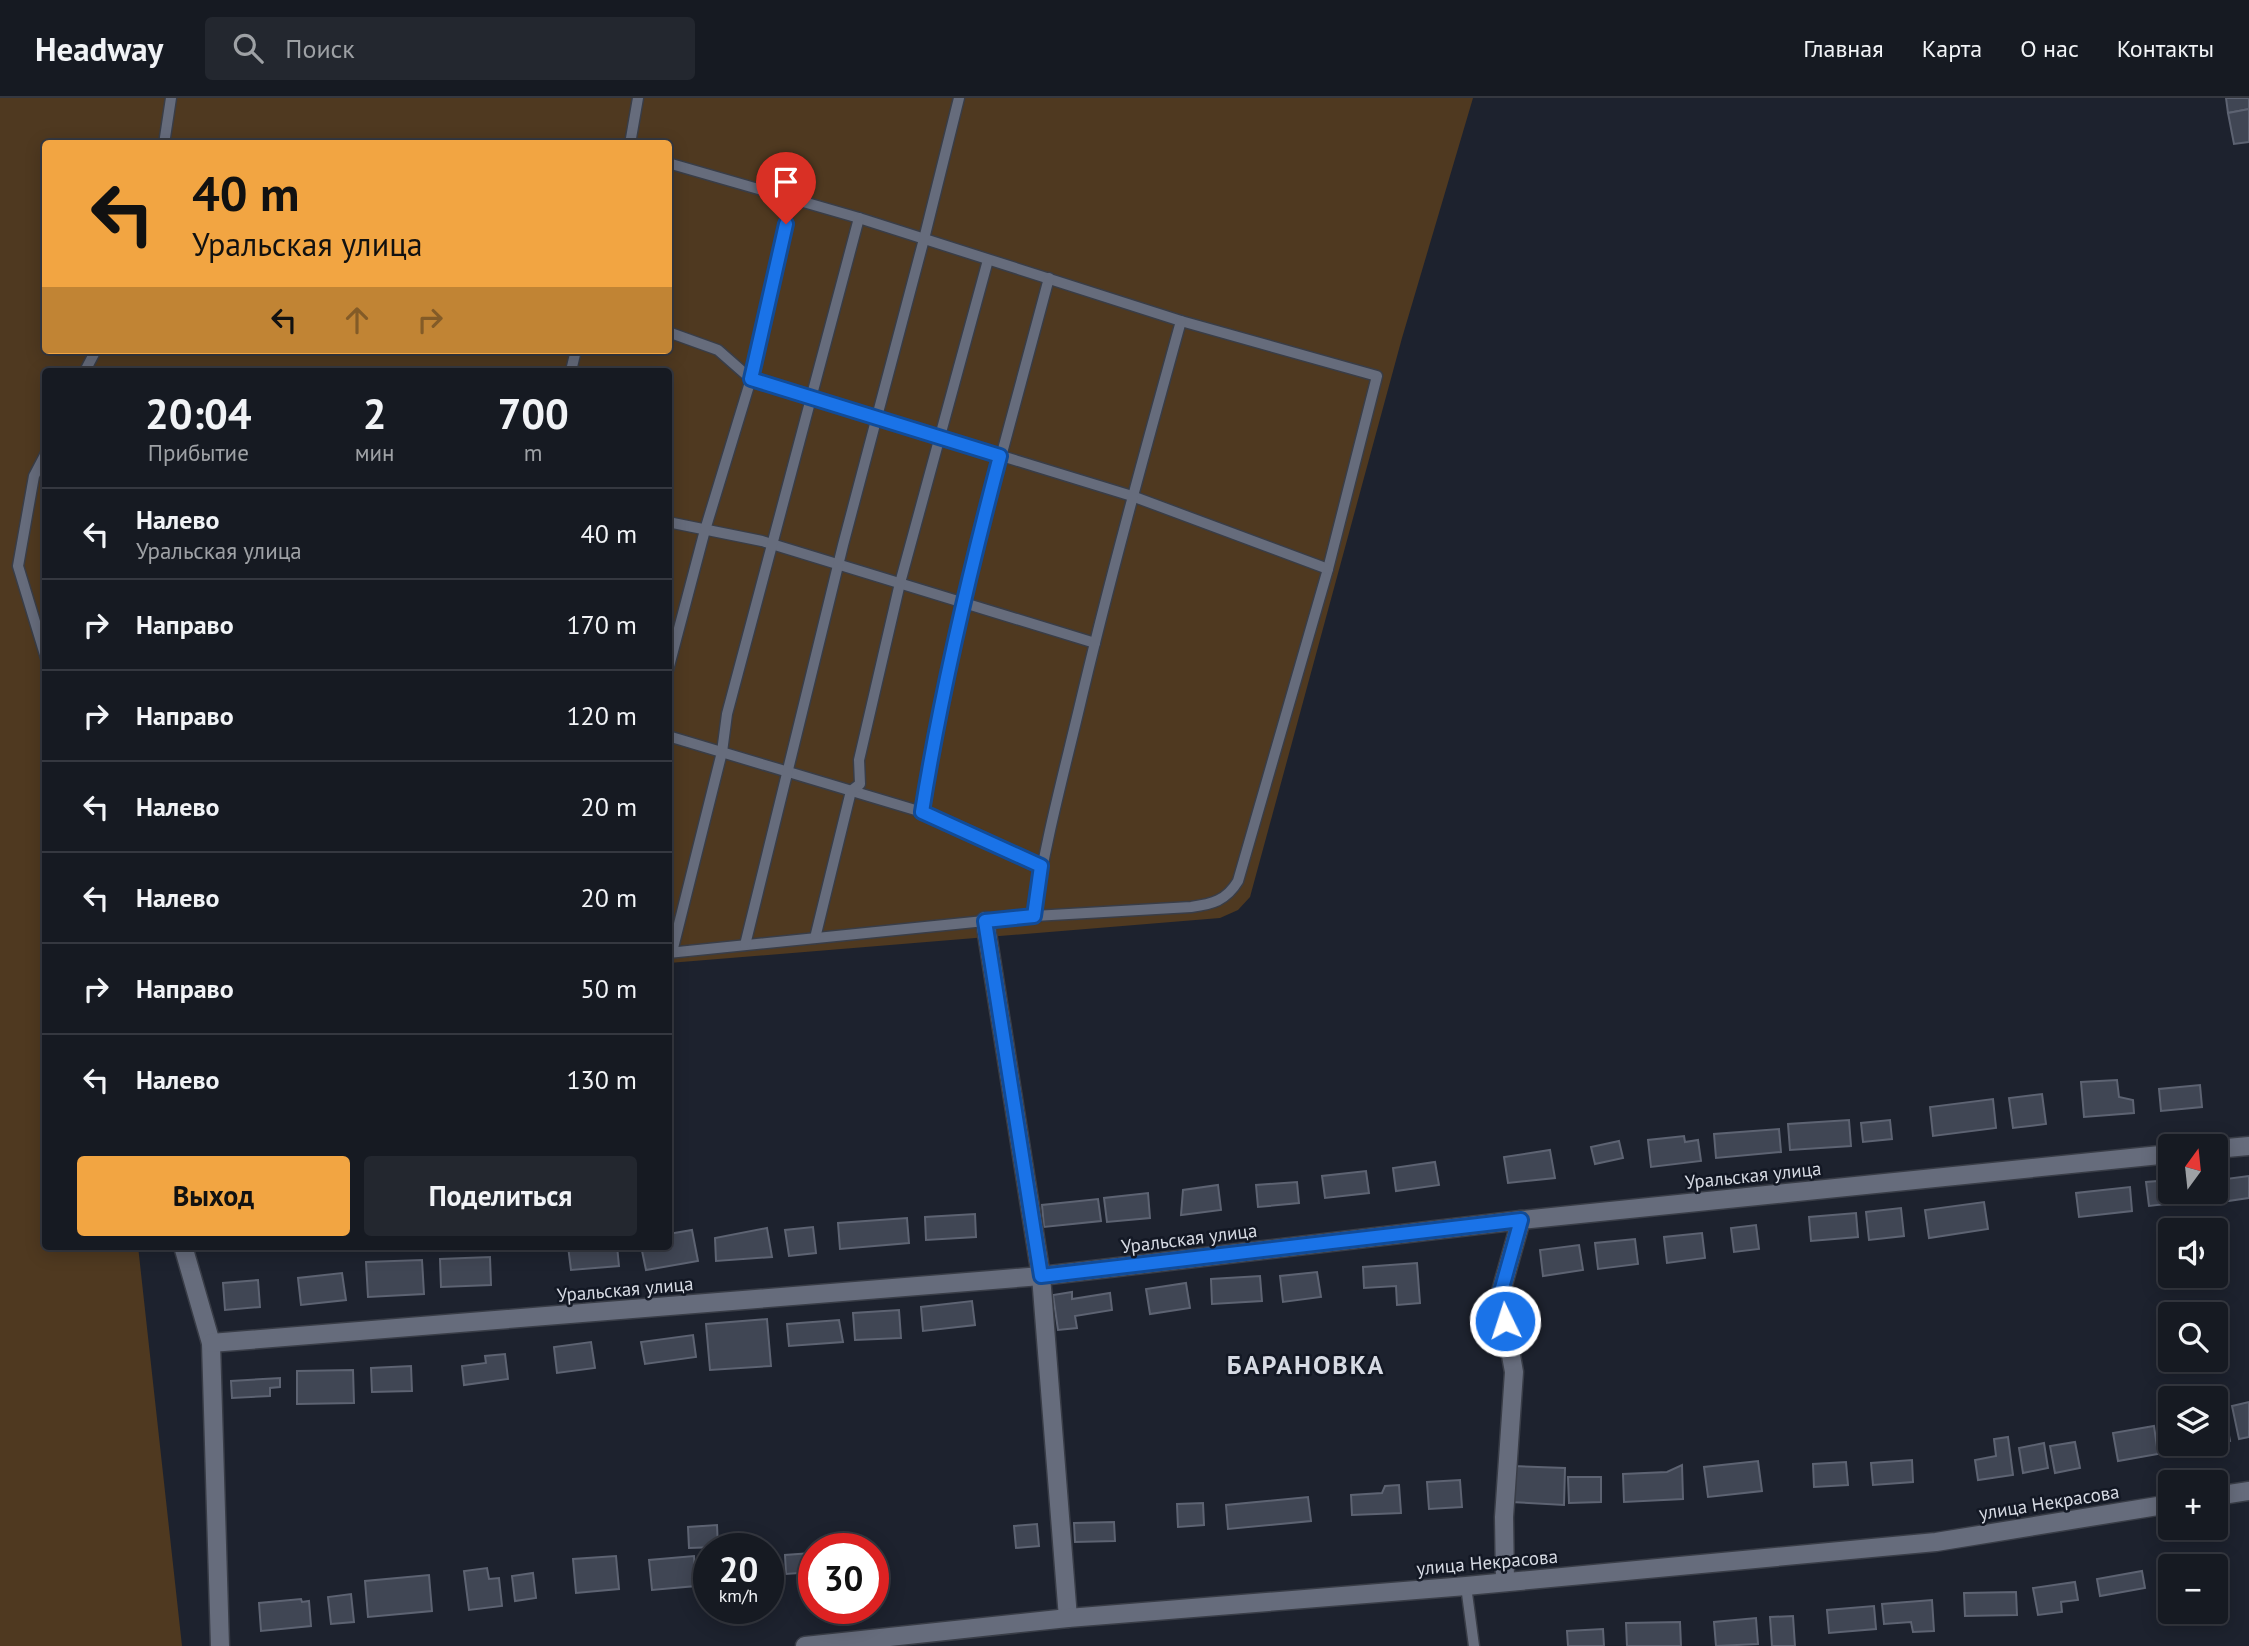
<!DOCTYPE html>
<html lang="ru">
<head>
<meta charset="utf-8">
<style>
	body { margin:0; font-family:"PT Sans",sans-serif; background:#23272f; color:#f1f3f6; height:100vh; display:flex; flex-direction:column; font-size:26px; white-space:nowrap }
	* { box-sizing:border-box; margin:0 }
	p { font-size:23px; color:#9ea1a5 }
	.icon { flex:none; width:38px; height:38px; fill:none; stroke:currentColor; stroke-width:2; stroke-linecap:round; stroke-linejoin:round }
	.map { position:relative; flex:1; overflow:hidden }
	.drawer { position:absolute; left:42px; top:270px; width:630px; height:882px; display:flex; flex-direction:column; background:#161a22; border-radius:7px; box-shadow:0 4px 18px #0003,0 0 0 2px #353840 }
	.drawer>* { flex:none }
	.top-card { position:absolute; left:42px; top:42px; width:630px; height:214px; border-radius:7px; box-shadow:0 4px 18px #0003,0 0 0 2px #353840; background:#f2a542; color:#111; overflow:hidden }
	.needle { width:46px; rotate:15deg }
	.buttons { position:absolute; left:2158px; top:1036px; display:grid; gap:14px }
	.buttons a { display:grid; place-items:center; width:70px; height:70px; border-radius:7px; background:#161a22; box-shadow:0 4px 18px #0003,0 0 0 2px #353840; font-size:35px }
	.speed { position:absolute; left:693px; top:1435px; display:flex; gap:14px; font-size:35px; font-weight:700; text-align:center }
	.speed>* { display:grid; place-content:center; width:91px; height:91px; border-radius:50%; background:#161a22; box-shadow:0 4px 18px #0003,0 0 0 2px #353840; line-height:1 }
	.speed small { font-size:18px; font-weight:400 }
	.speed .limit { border:10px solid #d22; background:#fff; color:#111 }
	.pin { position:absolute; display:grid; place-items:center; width:60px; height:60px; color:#fff; margin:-72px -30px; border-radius:50% 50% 50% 0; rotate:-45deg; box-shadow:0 0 7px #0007 }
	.pin .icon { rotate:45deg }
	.me { position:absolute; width:77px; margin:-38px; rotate:356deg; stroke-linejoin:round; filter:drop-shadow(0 0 5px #0008) }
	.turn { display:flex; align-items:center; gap:24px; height:147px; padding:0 35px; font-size:32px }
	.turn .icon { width:91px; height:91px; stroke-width:2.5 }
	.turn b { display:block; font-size:49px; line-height:60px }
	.lanes { display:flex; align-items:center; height:66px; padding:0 35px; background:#0003; justify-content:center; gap:35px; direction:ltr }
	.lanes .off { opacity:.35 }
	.eta { display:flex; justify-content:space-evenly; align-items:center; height:119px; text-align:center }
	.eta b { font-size:42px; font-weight:700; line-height:49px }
	.button { display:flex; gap:14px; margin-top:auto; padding:14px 35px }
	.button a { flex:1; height:80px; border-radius:7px; background:#f2a542; color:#111; font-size:28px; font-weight:700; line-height:80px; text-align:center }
	.button a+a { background:#23272f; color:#f1f3f6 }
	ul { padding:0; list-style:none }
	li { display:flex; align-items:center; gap:21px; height:91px; padding:0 35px; border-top:2px solid #353840 }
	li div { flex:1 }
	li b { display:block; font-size:26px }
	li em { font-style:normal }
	header { display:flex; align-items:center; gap:42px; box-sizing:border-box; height:98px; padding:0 35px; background:#161a22; border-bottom:2px solid #353840 }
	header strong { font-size:33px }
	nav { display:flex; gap:38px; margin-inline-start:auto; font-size:24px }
	.search { width:490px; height:63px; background:#23272f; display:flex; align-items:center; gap:18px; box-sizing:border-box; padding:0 24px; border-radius:7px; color:#9ea1a5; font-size:26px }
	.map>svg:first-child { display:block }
	.green { fill:#4f3920; fill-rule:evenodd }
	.building { fill:#404654; stroke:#5d6372; stroke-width:2 }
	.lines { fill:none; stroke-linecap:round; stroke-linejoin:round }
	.service-casing { stroke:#393d47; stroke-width:13 }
	.minor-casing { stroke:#393d47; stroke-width:21 }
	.service { stroke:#666c7c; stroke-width:10 }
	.minor { stroke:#666c7c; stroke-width:18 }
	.route-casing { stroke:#114b97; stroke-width:18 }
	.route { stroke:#1a73e8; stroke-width:12 }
	.labels { text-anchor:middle; stroke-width:5; stroke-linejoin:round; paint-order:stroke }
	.street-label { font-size:19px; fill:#d6dae3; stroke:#131824 }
	.district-label { font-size:26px; font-weight:bold; letter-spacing:2px; fill:#d6dae3; stroke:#131824 }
</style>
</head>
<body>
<header>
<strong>Headway</strong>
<div class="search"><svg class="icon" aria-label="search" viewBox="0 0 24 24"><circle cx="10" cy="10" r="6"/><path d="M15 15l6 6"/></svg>Поиск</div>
<nav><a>Главная</a><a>Карта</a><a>О нас</a><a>Контакты</a></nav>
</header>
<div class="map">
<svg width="2249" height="1548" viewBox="0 0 2249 1548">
	<rect width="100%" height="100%" fill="#1d222e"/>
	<path class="green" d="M0,0H1473L1402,240L1250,799L1238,812L1220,820L669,865L668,273H46V1148H138L182,1548H0ZM46,46H668V252H46Z"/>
	<g class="building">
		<path d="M2226,0H2249V11L2228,15Z"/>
		<path d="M2249,11V44L2234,46L2228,15Z"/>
		<path d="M2117,982L2119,999L2133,1002L2134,1015L2084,1019L2081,984Z"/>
		<path d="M2200,987L2202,1009L2161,1013L2159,991Z"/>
		<path d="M2042,996L2046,1026L2013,1030L2009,1000Z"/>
		<path d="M1993,1001L1996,1030L1933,1038L1930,1009Z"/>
		<path d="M1849,1022L1851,1048L1790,1052L1788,1026Z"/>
		<path d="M1890,1022L1892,1041L1863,1044L1861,1025Z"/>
		<path d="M1779,1031L1781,1054L1716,1060L1714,1036Z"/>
		<path d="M1684,1038L1685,1044L1698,1042L1701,1063L1651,1069L1648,1042Z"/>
		<path d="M1619,1043L1623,1060L1595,1066L1591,1049Z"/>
		<path d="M1550,1052L1555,1080L1508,1085L1504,1059Z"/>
		<path d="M1435,1064L1439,1087L1396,1093L1393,1070Z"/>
		<path d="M1366,1073L1369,1095L1325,1100L1322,1078Z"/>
		<path d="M2249,1078V1100L2221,1104L2218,1082Z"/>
		<path d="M2170,1082V1094H2191L2192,1103L2149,1108L2146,1084Z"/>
		<path d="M1297,1084L1299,1105L1258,1109L1256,1087Z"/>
		<path d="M1218,1087L1221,1112L1181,1117L1183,1092Z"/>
		<path d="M2130,1089L2132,1113L2079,1119L2076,1095Z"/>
		<path d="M1148,1095L1150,1120L1107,1124L1104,1100Z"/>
		<path d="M1098,1101L1101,1123L1044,1129L1042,1107Z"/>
		<path d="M1984,1104L1988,1131L1929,1140L1925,1112Z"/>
		<path d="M1901,1110L1904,1138L1869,1142L1866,1114Z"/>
		<path d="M1856,1115L1858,1139L1811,1143L1809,1119Z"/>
		<path d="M975,1116L976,1139L926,1142L925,1119Z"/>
		<path d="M907,1120L909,1145L840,1151L838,1125Z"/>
		<path d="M1756,1127L1759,1151L1734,1154L1731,1130Z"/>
		<path d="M813,1129L816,1155L789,1158L785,1132Z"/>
		<path d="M767,1130L772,1159L716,1163L715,1140Z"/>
		<path d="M692,1132L698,1163L646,1172L641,1148H668V1136Z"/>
		<path d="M1702,1135L1705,1160L1667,1165L1664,1139Z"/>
		<path d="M1635,1141L1638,1166L1598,1171L1595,1145Z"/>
		<path d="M1579,1147L1583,1172L1543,1178L1540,1152Z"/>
		<path d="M568,1148H617L619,1168L571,1172Z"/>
		<path d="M490,1159L491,1187L441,1189L440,1161Z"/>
		<path d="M422,1162L424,1196L368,1199L366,1164Z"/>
		<path d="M1417,1165L1420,1205L1397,1207L1396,1188L1364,1190L1363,1169Z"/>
		<path d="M1317,1174L1321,1199L1283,1204L1280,1178Z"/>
		<path d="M342,1175L346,1202L301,1207L298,1180Z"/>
		<path d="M1260,1178L1262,1203L1212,1206L1211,1181Z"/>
		<path d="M258,1182L260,1209L225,1212L223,1185Z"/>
		<path d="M1186,1185L1190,1210L1150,1216L1146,1191Z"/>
		<path d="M1072,1194V1201L1110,1195L1112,1212L1075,1218L1077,1230L1058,1232L1053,1197Z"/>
		<path d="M972,1203L975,1227L923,1233L921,1209Z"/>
		<path d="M899,1212L901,1240L855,1242L853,1215Z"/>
		<path d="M767,1221L771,1268L710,1272L706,1226Z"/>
		<path d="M839,1222L843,1244L789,1248L787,1226Z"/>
		<path d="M693,1237L696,1259L645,1266L641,1244Z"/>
		<path d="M591,1244L595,1270L557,1275L554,1249Z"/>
		<path d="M505,1256L508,1281L464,1287L462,1268L486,1265L485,1258Z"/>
		<path d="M411,1268L412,1293L372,1294L371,1270Z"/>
		<path d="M353,1272L354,1305L297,1306V1273Z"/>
		<path d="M280,1280V1289L270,1290V1298L232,1300L231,1283Z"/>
		<path d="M2249,1304V1339L2239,1341L2232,1308Z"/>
		<path d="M2225,1315L2230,1343L2199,1349L2198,1346H2216V1317Z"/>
		<path d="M2154,1328L2158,1356L2118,1363L2113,1335Z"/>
		<path d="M2008,1339L2013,1377L1978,1382L1975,1362L1996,1358L1994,1341Z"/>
		<path d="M2075,1344L2080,1370L2055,1375L2050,1348Z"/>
		<path d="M2044,1345L2048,1370L2023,1375L2019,1350Z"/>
		<path d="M1912,1362L1913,1384L1873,1387L1871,1365Z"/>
		<path d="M1758,1363L1762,1393L1708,1399L1704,1369Z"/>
		<path d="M1846,1364L1848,1387L1814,1389L1813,1366Z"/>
		<path d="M1682,1367L1683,1401L1624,1404L1623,1376L1667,1374Z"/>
		<path d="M1512,1368L1565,1370L1564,1407L1511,1404Z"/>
		<path d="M1568,1379H1601V1404L1569,1405Z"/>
		<path d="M1460,1382L1462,1409L1429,1411L1427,1384Z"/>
		<path d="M1399,1387L1401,1415L1352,1417L1351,1397L1382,1395L1385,1388Z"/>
		<path d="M1308,1399L1311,1423L1228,1431L1226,1407Z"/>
		<path d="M1203,1405L1204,1427L1178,1429L1177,1406Z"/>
		<path d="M1114,1424L1115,1443L1075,1444L1074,1425Z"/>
		<path d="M1037,1426L1039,1448L1016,1450L1014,1428Z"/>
		<path d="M717,1427L718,1449L689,1450L688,1429Z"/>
		<path d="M811,1455L812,1474L786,1476L785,1457Z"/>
		<path d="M616,1458L619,1491L576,1495L573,1461Z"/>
		<path d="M694,1458L696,1488L652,1492L649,1462Z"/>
		<path d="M487,1470L489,1481L499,1480L502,1508L469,1512L464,1473Z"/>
		<path d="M2142,1473L2145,1490L2100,1498L2097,1481Z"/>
		<path d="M533,1475L536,1500L515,1503L512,1478Z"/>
		<path d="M429,1477L432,1513L368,1519L365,1483Z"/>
		<path d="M2075,1484L2078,1502L2061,1504L2062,1514L2038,1517L2033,1490Z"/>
		<path d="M2016,1494L2017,1517L1965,1518L1964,1495Z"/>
		<path d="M351,1496L354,1524L331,1526L328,1499Z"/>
		<path d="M301,1501L302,1504L309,1503L311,1528L261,1533L259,1505Z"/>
		<path d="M1932,1502L1934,1533L1913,1534L1911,1524L1884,1526L1882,1506Z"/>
		<path d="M1874,1508L1876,1531L1829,1535L1827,1512Z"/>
		<path d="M1793,1518L1795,1548H1772L1770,1519Z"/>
		<path d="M1756,1520L1758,1546L1716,1548L1714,1524Z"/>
		<path d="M1680,1524L1681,1548H1627L1626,1525Z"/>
		<path d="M1603,1531L1604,1548H1568L1567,1533Z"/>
	</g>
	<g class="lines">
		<g class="service-casing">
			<g id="service">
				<path d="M164,46L171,0"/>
				<path d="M630,46L638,0"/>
				<path d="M668,65L859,120L1181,223L1377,278L1328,471L1238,783C1226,803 1212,806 1191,809L1034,818L668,855"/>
				<path d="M668,234L718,252L751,281L1132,398L1328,471"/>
				<path d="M85,273L96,252"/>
				<path d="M571,273L576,252"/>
				<path d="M46,355L34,378L18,468L46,560"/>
				<path d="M668,424L762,443L1095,545"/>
				<path d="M668,572L705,432L751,281L791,100"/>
				<path d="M668,638L922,714L1041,768"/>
				<path d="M922,714L936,629L962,504L1049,180"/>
				<path d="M1034,818C1044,749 1062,682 1078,615C1109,483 1145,353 1181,223"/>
				<path d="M815,840L851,693L860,686L859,662L900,485L988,162"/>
				<path d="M745,847L843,447L924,141L959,0"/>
				<path d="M672,854L722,654L727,616L859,120"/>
				<path d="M1466,1488L1474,1548"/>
			</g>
		</g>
		<g class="minor-casing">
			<g id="minor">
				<path d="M985,823L1041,1178L1068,1520"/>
				<path d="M2216,1051L2249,1048"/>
				<path d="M183,1148L211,1245L220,1548"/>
				<path d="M211,1245L1041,1178L1521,1122L2170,1056"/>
				<path d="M2216,1398L2249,1393"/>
				<path d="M1505,1484L1504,1419L1514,1274L1500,1197L1521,1122"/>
				<path d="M805,1548L1068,1520L1466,1488L1936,1444L2170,1406"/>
			</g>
		</g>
		<use href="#service" class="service"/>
		<use href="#minor" class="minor"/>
	</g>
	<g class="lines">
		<g class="route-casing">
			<path id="route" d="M786,126L751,281L1000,358C969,476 941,593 922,714L1041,768L1034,818L985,823L1041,1178L1521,1122L1500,1197L1505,1223"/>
		</g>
		<use href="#route" class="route"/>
	</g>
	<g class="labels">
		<g class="street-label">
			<text transform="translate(1753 1077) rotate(-6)" y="7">Уральская улица</text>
			<text transform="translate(1189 1140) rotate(-7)" y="7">Уральская улица</text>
			<text transform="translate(625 1191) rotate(-5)" y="7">Уральская улица</text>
			<text transform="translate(2049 1404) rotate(-9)" y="7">улица Некрасова</text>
			<text transform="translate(1487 1464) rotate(-5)" y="7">улица Некрасова</text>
		</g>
		<g class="district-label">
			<text x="1306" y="1276">БАРАНОВКА</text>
		</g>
	</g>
</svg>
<div class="buttons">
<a><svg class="needle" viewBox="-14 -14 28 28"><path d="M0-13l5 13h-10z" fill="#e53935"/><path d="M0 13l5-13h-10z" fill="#9ea1a5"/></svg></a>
<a><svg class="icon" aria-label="sound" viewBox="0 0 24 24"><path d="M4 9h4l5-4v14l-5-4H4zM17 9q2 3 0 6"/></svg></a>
<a><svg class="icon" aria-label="search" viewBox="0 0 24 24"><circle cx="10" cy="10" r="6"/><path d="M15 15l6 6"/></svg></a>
<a><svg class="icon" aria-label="layers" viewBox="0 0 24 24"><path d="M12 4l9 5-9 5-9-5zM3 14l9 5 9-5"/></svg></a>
<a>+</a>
<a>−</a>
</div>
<div class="speed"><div>20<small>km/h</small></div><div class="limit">30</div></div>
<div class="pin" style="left:786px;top:126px;background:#d93025"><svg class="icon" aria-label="arrive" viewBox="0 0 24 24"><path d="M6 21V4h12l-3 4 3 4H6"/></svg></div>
<svg class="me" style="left:1505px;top:1223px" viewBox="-20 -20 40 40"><circle r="17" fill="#1a73e8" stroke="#fff" stroke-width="3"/><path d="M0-11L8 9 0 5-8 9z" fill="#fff"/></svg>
<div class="top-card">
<div class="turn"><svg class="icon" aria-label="left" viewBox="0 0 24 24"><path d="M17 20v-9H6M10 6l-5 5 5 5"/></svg><div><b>40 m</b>Уральская улица</div></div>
<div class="lanes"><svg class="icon" aria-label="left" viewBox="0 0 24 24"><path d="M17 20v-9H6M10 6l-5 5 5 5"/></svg><svg class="icon off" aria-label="ahead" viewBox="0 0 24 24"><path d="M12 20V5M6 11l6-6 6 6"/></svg><svg class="icon off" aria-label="right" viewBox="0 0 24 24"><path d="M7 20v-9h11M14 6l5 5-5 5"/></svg></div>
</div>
<section class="drawer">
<div class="eta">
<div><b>20:04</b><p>Прибытие</p></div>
<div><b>2</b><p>мин</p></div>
<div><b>700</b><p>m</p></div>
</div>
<ul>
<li><svg class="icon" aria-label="left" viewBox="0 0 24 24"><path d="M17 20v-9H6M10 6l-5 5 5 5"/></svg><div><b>Налево</b><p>Уральская улица</p></div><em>40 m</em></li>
<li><svg class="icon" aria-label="right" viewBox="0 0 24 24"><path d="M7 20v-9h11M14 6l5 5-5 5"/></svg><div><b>Направо</b></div><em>170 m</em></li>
<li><svg class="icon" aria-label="right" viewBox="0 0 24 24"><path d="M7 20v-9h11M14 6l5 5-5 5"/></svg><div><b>Направо</b></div><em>120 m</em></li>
<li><svg class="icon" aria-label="left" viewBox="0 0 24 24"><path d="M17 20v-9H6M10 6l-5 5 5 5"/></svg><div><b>Налево</b></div><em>20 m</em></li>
<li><svg class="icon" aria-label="left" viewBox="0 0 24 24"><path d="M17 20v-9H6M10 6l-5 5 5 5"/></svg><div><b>Налево</b></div><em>20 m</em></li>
<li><svg class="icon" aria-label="right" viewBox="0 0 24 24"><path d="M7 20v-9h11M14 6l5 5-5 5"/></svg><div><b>Направо</b></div><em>50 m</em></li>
<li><svg class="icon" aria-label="left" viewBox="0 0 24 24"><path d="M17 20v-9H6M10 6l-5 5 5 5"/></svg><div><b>Налево</b></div><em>130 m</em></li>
</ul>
<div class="button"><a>Выход</a><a>Поделиться</a></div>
</section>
</div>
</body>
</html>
